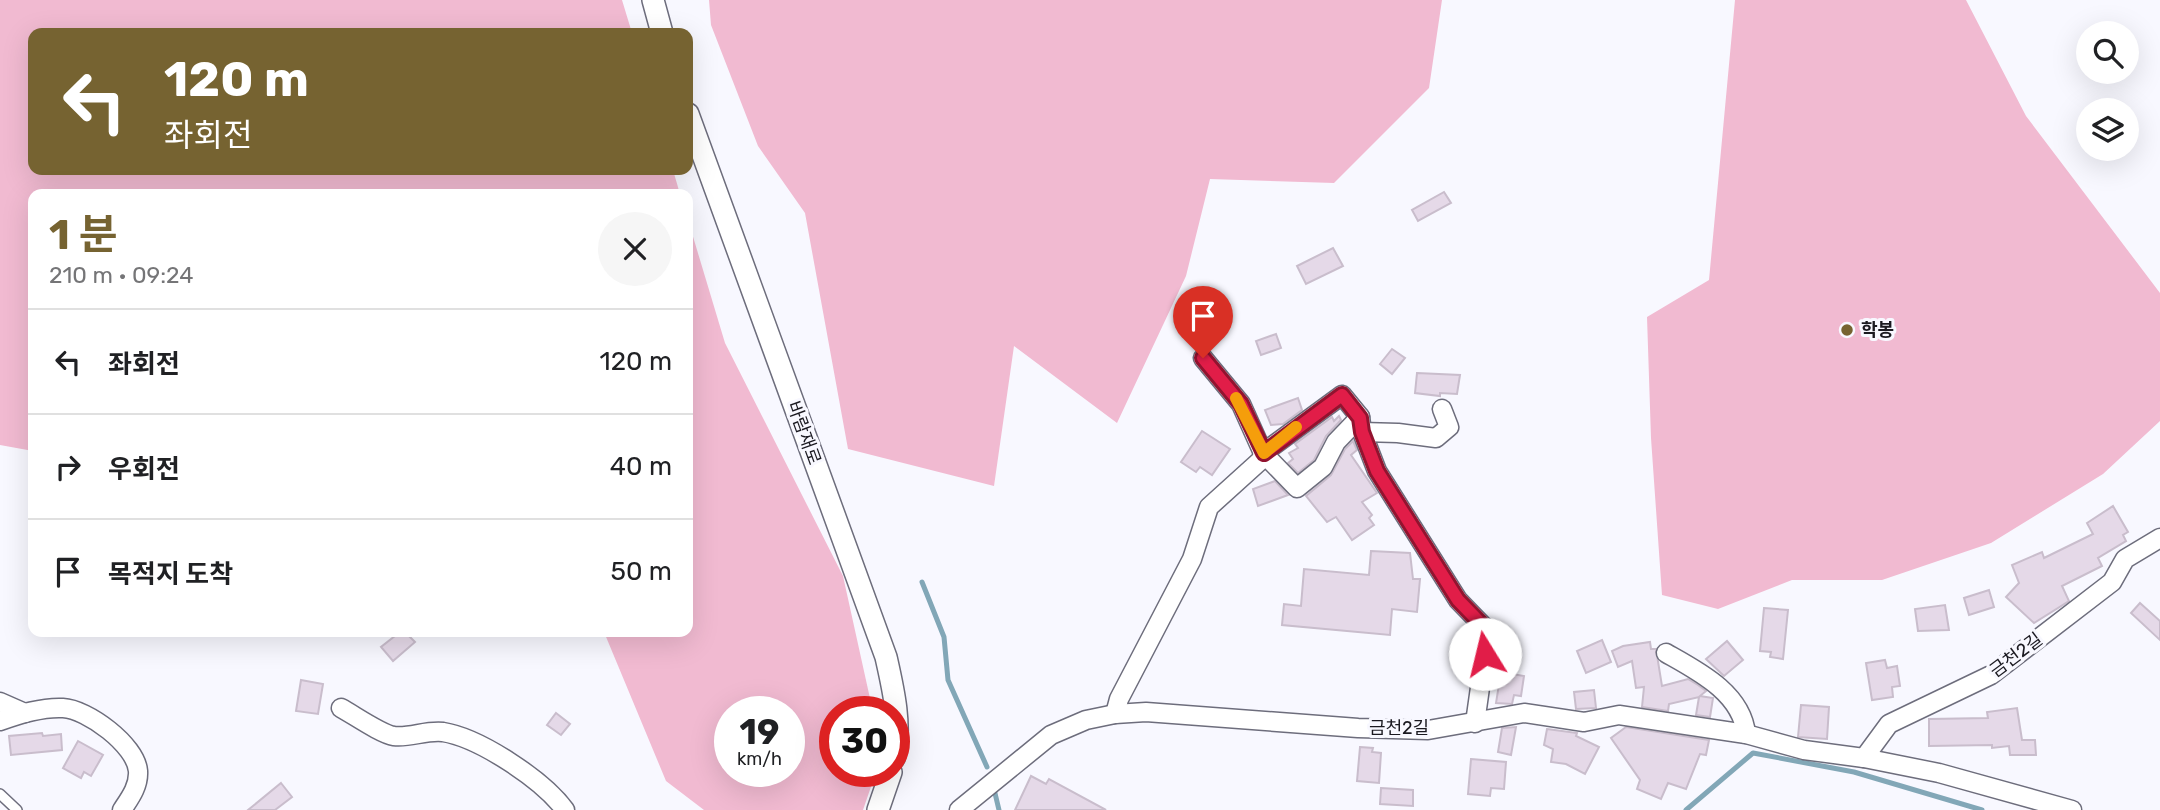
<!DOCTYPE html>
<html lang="ko">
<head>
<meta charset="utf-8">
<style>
	body { margin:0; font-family:Rubik,"Noto Sans KR",sans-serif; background:#f6f6f6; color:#202124; height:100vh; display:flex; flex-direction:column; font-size:26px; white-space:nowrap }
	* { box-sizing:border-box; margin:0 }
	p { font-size:23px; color:#757577 }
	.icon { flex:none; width:38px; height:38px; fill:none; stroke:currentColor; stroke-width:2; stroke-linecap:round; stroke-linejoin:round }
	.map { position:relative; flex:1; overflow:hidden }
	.drawer { position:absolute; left:28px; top:189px; width:665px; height:448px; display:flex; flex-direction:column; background:#fff; border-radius:14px; box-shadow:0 7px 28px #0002 }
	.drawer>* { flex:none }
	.banner { position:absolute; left:28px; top:28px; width:665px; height:147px; border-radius:14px; box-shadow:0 7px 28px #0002; background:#766331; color:#fff; overflow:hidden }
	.fabs { position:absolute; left:2076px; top:21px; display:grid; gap:14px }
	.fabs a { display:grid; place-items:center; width:63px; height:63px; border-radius:50%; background:#fff; box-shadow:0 7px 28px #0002; font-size:35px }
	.speed { position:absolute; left:714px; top:696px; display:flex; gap:14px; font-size:35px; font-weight:700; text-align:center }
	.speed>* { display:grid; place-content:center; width:91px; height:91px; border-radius:50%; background:#fff; box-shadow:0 7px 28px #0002; line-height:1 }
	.speed small { font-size:18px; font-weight:400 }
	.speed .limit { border:10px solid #d22; background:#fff; color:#111 }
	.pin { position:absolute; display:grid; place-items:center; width:60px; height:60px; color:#fff; margin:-72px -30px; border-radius:50% 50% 50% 0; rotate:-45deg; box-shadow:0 0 7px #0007 }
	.pin .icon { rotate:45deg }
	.me { position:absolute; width:77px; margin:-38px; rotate:351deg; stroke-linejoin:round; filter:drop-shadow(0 0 5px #0008) }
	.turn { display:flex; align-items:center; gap:24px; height:147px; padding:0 21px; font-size:32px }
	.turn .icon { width:91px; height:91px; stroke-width:2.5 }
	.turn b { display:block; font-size:49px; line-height:60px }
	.round { display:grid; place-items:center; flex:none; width:74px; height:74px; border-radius:37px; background:#f6f6f6 }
	.summary { display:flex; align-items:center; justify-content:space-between; height:119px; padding:0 21px }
	h1 { font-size:42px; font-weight:700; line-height:52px; color:#766331 }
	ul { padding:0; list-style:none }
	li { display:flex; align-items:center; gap:21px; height:105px; padding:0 21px; border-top:2px solid #e0e0e0 }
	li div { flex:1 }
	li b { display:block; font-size:26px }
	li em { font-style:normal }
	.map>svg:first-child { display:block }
	.green { fill:#f1bad1; fill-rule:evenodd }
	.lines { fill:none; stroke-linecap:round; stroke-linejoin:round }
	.stream { stroke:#82a7b7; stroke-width:5 }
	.building { fill:#e5d9e8; stroke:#c9bdcc; stroke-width:2 }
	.service-casing { stroke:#6d6d7c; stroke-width:12 }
	.minor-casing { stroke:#6d6d7c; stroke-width:21 }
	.tertiary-casing { stroke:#6d6d7c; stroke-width:24 }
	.service { stroke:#fff; stroke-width:9 }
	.minor { stroke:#fff; stroke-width:18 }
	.tertiary { stroke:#fff; stroke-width:21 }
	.route-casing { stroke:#92132f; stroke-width:18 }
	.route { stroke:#e11d48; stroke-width:12 }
	.slow { stroke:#f59e0b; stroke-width:12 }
	.poi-dot { fill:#766331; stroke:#f8f8ff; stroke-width:2.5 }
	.labels { text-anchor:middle; stroke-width:6; stroke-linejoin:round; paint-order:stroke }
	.poi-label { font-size:18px; font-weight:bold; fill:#1a1920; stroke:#f8f8ff; text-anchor:start }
	.street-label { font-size:18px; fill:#1a1920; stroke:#f8f8ff }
</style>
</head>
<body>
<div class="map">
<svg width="2160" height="810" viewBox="0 0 2160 810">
	<rect width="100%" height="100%" fill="#f8f8ff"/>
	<g class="green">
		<path d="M0,0H622L632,33H33V170H673L680,194H33V451L0,445Z"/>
		<path d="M709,0H1442L1429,88L1334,183L1210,179L1186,276L1117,423L1014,346L994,486L848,449L805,213L758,146L711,25Z"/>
		<path d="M1735,0H1966L2026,116L2160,293V421L2103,474L1991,543L1882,580H1792L1718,609L1662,595L1651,438L1647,317L1709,280Z"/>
		<path d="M688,220L725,343L843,576L873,712H835V772H876L863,810H704L666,781L604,632H688ZM789,712V772H730V712Z"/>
	</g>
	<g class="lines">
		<g class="stream">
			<path d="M922,582L944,637L948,680L987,767"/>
			<path d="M994,789L999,810"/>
			<path d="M1686,810L1753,753L1854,772L1982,810"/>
		</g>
	</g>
	<g class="building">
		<path d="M1444,192L1451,203L1418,221L1412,210Z"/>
		<path d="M1333,248L1343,266L1306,284L1297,266Z"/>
		<path d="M1276,334L1281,348L1261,355L1256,341Z"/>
		<path d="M1392,349L1405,358L1392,374L1380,364Z"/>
		<path d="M1417,373L1460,375L1457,394L1440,393V396L1415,393Z"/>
		<path d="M1298,398L1302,410L1283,424L1271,425L1265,410Z"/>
		<path d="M1339,416L1341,420L1326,436L1314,460L1298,473L1288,463L1293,459L1289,453L1298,448L1295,444L1332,417L1334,421Z"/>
		<path d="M1202,431L1230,449L1212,475L1200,467L1196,472L1181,462Z"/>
		<path d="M1353,441L1357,450L1351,455L1377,493L1362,502L1372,515L1369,518L1374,525L1352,540L1336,517L1327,522L1306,496L1331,475L1345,449Z"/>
		<path d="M1275,481L1288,495L1258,506L1253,489Z"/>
		<path d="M2113,506L2128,532L2123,535L2126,541L2098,558L2102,566L2062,586L2069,601L2034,623L2006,597L2019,583L2012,565L2042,552L2044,558L2093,534L2087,523Z"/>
		<path d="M1371,551L1410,553L1413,579H1420L1417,612L1392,609L1390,635L1282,625L1284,604L1301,606L1304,569L1369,575Z"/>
		<path d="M1989,590L1994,607L1969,615L1964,598Z"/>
		<path d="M2140,603L2160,621V640L2131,613Z"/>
		<path d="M1945,605L1949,630L1918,631L1915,609Z"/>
		<path d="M1764,608L1788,610L1783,659L1770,657L1771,652L1760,651Z"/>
		<path d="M400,632H405L415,642L393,661L381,647Z"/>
		<path d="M1602,640L1611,662L1586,673L1577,651Z"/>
		<path d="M1727,641L1743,660L1724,676L1706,659Z"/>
		<path d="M1650,642L1651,649H1656L1662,686L1688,679L1698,685L1706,691L1700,696L1713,698L1710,717L1696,715L1699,697L1669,704L1668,711L1642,707L1644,687L1636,688L1632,661L1618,667L1612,651L1623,646Z"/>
		<path d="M1885,660L1887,668L1897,666L1900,686L1892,687L1893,697L1872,700L1866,663Z"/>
		<path d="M1501,672L1524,676L1521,696L1514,695L1512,704L1496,703Z"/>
		<path d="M301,680L323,684L318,714L296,711Z"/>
		<path d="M1594,690L1596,708L1576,709L1574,692Z"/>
		<path d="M1801,705L1829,707L1827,739L1798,737Z"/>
		<path d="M2017,708L2022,740H2035L2036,755H2010L2009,746L1992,748V745L1929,746V719L1988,718L1987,712Z"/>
		<path d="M556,713L570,724L561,735L547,725Z"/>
		<path d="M1516,727L1511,755L1498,752L1502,728Z"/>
		<path d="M1626,727L1709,740L1706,755L1700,754L1686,789L1668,783L1661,799L1637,789L1640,780L1611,738Z"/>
		<path d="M1547,729L1577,733L1576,736L1599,747L1585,774L1566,764L1551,762L1553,749L1544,745Z"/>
		<path d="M42,733L43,736L61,734L62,750L11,755L9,736Z"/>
		<path d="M78,741L103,755L91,776L84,772L81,778L63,768Z"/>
		<path d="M1360,747L1373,748L1372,752L1381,753L1379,783L1357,781Z"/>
		<path d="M1471,759L1506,762L1504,789L1491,788L1490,796L1468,794Z"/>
		<path d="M1031,776L1046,784L1049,779L1106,810H1015Z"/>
		<path d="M281,783L292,797L275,810H248Z"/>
		<path d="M1381,788L1413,790V806L1380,804Z"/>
	</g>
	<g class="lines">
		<g class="service-casing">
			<path id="service" d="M0,794L17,810"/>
		</g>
		<g class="minor-casing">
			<g id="minor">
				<path d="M1203,358L1241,404L1263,453L1297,488L1323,467L1336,442L1360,417"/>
				<path d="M1362,432L1398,433L1436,438L1449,427L1442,409"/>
				<path d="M1666,653C1698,671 1742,693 1746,734"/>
				<path d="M0,702L25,713"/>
				<path d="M341,708C354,715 381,734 394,736C410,738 426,730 443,732C480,738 543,780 565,810"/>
				<path d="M1115,714L1119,699L1192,559L1209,507L1261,460L1263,453L1342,395L1360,417L1362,432L1377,471L1458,600L1488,631L1475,723"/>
				<path d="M0,721C20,714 42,707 63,708C87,709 136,745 138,771C139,786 130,798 122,810"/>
				<path d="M1864,758L1939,773L2072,810"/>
				<path d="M959,810L1051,735L1086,720L1115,714L1146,712L1358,728L1428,730L1524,713L1584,722L1619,715L1746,734L1804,750L1864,758L1889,724L1991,675L2112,582L2125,559L2160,538"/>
			</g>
		</g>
		<g class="tertiary-casing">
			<g id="tertiary">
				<path d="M653,0L662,33"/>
				<path d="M688,114L886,657C893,688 902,726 894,758"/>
				<path d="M878,810L891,772"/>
			</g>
		</g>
		<use href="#service" class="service"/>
		<use href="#minor" class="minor"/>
		<use href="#tertiary" class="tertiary"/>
	</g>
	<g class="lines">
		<g class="route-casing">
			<path id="route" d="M1203,358L1241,404L1264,453L1342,395L1360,418L1362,432L1377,471L1458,600L1488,631L1485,654"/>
		</g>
		<use href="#route" class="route"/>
		<path class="slow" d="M1236,398L1264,453L1296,427"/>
	</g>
	<circle class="poi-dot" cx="1847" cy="330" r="7"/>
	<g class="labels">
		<g class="poi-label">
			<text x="1861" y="336">학봉</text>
		</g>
		<g class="street-label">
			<text transform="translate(804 433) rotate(70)" y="6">바람재로</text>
			<text transform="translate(2016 655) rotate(-37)" y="6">금천2길</text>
			<text x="1399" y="734">금천2길</text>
		</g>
	</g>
</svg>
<div class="fabs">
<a><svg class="icon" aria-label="search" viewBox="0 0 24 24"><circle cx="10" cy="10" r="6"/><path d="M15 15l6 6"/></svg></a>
<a><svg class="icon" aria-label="layers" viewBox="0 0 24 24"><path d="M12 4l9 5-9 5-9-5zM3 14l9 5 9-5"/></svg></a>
</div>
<div class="speed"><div>19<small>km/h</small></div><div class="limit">30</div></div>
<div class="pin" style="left:1203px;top:358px;background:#d93025"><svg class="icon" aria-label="arrive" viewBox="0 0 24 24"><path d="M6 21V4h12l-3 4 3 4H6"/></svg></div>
<svg class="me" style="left:1485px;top:654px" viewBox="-20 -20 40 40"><circle r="19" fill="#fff"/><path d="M0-13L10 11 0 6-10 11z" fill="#e11d48"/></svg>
<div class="banner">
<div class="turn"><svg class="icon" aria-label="left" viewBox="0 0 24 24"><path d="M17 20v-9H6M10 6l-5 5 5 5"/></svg><div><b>120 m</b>좌회전</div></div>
</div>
<section class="drawer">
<div class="summary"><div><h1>1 분</h1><p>210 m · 09:24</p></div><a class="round"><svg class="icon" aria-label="close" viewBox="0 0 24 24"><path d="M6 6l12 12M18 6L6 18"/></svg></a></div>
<ul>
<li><svg class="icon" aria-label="left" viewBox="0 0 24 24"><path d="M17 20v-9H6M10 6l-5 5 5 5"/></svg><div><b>좌회전</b></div><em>120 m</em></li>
<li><svg class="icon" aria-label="right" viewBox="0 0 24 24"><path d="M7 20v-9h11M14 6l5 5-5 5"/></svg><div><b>우회전</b></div><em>40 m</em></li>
<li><svg class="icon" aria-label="arrive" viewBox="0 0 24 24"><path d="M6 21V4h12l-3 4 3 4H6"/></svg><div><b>목적지 도착</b></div><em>50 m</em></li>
</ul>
</section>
</div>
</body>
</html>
